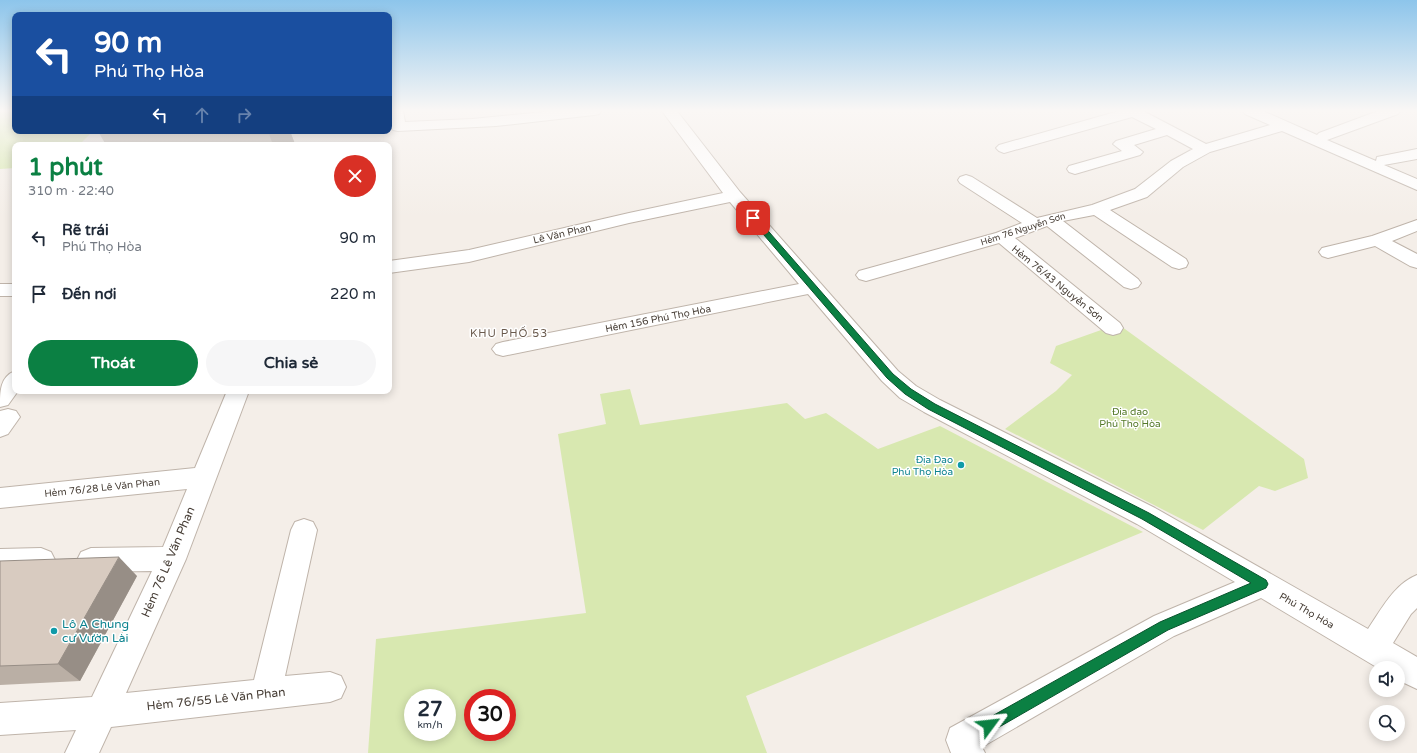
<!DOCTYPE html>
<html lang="vi">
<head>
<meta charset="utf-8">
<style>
	body { margin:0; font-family:"Varela Round",sans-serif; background:#f6f6f7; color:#1f2937; height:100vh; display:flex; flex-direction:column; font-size:15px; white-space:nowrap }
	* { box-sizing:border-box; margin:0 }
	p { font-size:13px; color:#747a83 }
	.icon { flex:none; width:22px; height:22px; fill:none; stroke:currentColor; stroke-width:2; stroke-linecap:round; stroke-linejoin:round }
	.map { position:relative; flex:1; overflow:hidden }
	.sheet { position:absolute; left:12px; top:142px; width:380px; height:252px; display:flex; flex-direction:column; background:#fff; border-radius:8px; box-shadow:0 2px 10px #0003 }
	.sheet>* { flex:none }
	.hud { position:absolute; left:12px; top:12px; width:380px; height:122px; border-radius:8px; box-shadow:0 2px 10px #0003; background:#1a4fa0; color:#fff; overflow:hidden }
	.buttons { position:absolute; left:1369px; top:661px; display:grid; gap:8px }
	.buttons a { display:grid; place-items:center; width:36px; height:36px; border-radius:50%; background:#fff; box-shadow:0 2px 10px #0003; font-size:20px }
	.speed { position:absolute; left:404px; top:689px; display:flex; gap:8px; font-size:20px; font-weight:700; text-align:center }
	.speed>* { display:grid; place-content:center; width:52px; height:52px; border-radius:50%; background:#fff; box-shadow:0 2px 10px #0003; line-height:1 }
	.speed small { font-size:10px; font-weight:400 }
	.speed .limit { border:6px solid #d22; background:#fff; color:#111 }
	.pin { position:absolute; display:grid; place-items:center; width:34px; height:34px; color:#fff; margin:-17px; border-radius:8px; box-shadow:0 2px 6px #0006 }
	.me { position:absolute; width:44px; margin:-22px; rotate:60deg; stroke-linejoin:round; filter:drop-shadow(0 0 3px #0008) }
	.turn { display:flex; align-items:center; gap:14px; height:84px; padding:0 16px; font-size:18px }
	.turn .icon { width:52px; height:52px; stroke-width:2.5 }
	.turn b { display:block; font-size:28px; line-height:34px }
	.lanes { display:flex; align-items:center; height:38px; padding:0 16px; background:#0003; justify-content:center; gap:20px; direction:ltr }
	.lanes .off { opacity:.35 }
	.round { display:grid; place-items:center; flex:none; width:42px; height:42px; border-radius:21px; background:#f6f6f7 }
	.head { display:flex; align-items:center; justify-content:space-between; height:68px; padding:0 16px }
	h1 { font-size:24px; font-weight:700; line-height:30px; color:#0b8043 }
	.primary-button { display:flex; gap:8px; margin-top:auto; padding:8px 16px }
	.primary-button a { flex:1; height:46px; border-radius:24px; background:#0b8043; color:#fff; font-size:16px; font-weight:700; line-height:46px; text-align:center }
	.primary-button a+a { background:#f6f6f7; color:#1f2937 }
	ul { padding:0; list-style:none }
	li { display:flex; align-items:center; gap:12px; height:56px; padding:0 16px }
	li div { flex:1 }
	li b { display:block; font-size:15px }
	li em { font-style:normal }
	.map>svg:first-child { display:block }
	.green { fill:#d8e8b0; fill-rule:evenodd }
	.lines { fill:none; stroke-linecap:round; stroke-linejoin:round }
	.minor-casing { stroke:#bfb4aa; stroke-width:2 }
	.minor { fill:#fff; fill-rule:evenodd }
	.wall { fill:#baafa5 }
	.shaded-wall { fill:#978e86 }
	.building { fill:#d8cbc0; stroke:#978e86 }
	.route { fill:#0b8043; stroke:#07532c }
	.culture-dot { fill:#0f9aa8; stroke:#fff; stroke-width:1.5 }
	.labels { text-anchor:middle; stroke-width:3; stroke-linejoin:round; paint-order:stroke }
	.far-street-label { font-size:9px; fill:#473e36; stroke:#fff }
	.street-label { font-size:10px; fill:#473e36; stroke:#fff }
	.park-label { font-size:10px; fill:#547929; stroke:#fff }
	.culture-label { font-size:10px; fill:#0d838f; stroke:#fff; text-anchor:end }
	.neighbourhood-label { font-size:11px; letter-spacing:1px; fill:#6a5a4d; stroke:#fff }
	.near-street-label { font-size:12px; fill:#473e36; stroke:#fff }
	.near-culture-label { font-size:12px; fill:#0d838f; stroke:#fff; text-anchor:start }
</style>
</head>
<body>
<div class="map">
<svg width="1417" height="753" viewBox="0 0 1417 753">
	<rect width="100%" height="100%" fill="#f4eee8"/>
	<g class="green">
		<path d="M0,111H15V131H93L79,145H15V168L0,169Z"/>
		<path d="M1118,324L1304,459L1308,478L1275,491L1259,486L1203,530L1005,429L1056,391L1072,375L1050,363L1056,346Z"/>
		<path d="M630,389L640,425L787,403L805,419L826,413L878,449L940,426L1143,532L746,696L767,753H368L376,639L586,613L558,434L606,424L600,394ZM413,698H447V732H413ZM473,698H507V732H473Z"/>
	</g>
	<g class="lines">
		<g class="minor-casing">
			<g id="minor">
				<path d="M389,111H403L405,122L472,119L553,111H601L599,114L594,115L496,126L398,131L393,130L391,127Z"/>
				<path d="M662,111H677L740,192L898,371L916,386L940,400L1155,508L1368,629C1381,610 1394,584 1417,575V608L1411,614L1393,643L1417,657V689L1398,680V668H1378L1261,598L1174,636L982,747L985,753H951L946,740L950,728L1154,616L1235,582L1137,524L924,412L900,398L882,381L808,294L503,356L496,354L492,349L496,344L503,342L799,284L730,202L629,223L469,262L389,273V261L469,250L629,213L723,193Z"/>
				<path d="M1119,111H1143L1206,144L1270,125L1245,114L1243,111H1263L1317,135L1319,133L1378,111H1400L1398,114L1327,140L1376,161L1377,157L1417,149V159L1384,165L1417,179V190L1282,131L1210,152L1183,167L1147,197L1110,210L1186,259L1188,263L1186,267L1179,269L1172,267L1094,215L1063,221L1138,279L1141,283L1138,287L1131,289L1124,287L1047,226L1015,238L1120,323L1123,328L1120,333L1113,335L1106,333L999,243L866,281L859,279L856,275L859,271L996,233L1022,223L960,183L958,180L960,177L966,175L972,177L1037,218L1092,205L1135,189L1171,161L1193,149L1167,135L1134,145L1143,152L1140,155L1075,174L1069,172L1067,169L1069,166L1122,151L1113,144L1116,141L1156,129L1132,117L1004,153L999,151L996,148L999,145Z"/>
				<path d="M1417,220V231L1392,241L1417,254V268L1410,266L1375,246L1328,258L1322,256L1319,252L1322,248L1372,236Z"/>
				<rect x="0" y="284" width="15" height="12"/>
				<path d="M15,371V391H18L8,405L0,407C0,391 0,377 15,371Z"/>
				<path d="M227,391H249L186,559L126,693L254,680L291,530L295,522L304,519L313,522L317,530L285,676L330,672L341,676L346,687L341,698L330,702L111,727L99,753H65L76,730L0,735V703L92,697L152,571L91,572L81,568L77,560L81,552L91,548L163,547L187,489L0,508V488L195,468Z"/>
				<path d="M8,409L16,411L20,417L8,434L0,437V411Z"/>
				<path d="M41,548L51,552L55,560L51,568L41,572L0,573V549Z"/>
			</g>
		</g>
		<use href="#minor" class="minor"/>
	</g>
	<g class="wall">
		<path d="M102,131H290L295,144L294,145H106L99,133Z"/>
		<path d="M0,561L137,576L80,681L0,685Z"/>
	</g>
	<g class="shaded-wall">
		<path d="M271,131H290L295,144L294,145H273L269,134Z"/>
		<path d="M119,557L137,576L80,681L58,664Z"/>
	</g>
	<g class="building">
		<path d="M102,131H271L269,134L99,133Z"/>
		<path d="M119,557L58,664L0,666V561Z"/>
	</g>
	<linearGradient id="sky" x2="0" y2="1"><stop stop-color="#8dc5eb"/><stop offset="0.51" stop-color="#faf7f5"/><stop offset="1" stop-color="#faf7f5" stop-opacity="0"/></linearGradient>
	<rect width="1417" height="217" fill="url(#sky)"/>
	<path class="route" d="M753,216L756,217L893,374L911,389L935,404L1149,513L1266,580L1268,584L1266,588L1168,630L994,730L989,731L985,730L983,725L985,720L1160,622L1251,583L1142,519L928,409L905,394L887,378L751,220L750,218Z"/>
	<g class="culture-dot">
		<circle cx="961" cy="465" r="4"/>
		<circle cx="54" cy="631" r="4"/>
	</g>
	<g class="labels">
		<g class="far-street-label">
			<text transform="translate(1023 229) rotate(-18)" y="3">Hẻm 76 Nguyễn Sơn</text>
		</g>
		<g class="street-label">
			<text transform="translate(562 233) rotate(-13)" y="4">Lê Văn Phan</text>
			<text transform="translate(1058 283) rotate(39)" y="4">Hẻm 76/43 Nguyễn Sơn</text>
			<text transform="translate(658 318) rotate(-11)" y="4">Hẻm 156 Phú Thọ Hòa</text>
			<text transform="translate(102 487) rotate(-6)" y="4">Hẻm 76/28 Lê Văn Phan</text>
			<text transform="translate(1307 610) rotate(30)" y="4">Phú Thọ Hòa</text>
		</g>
		<g class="park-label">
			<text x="1130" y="415">Địa đạo<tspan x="1130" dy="12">Phú Thọ Hòa</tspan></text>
		</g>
		<g class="culture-label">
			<text x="953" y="463">Địa Đạo<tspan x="953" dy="12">Phú Thọ Hòa</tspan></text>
		</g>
		<g class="neighbourhood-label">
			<text x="509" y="337">KHU PHỐ 53</text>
		</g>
		<g class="near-street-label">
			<text transform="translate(168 562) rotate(-67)" y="4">Hẻm 76 Lê Văn Phan</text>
			<text transform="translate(216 699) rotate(-6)" y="4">Hẻm 76/55 Lê Văn Phan</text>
		</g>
		<g class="near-culture-label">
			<text x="62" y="628">Lô A Chung<tspan x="62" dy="14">cư Vườn Lài</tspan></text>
		</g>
	</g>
</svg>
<div class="buttons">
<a><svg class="icon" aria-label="sound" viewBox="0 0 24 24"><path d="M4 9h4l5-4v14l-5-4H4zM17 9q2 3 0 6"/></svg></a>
<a><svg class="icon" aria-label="search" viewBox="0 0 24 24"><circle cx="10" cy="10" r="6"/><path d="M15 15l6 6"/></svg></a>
</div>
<div class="speed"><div>27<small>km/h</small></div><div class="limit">30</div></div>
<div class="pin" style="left:753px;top:218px;background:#d93025"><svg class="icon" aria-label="arrive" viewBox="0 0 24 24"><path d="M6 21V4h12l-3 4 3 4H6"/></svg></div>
<svg class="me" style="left:989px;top:725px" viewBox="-20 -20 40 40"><path d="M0-17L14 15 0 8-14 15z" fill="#0b8043" stroke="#fff" stroke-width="4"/></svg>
<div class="hud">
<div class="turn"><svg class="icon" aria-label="left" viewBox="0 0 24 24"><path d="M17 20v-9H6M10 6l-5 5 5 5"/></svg><div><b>90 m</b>Phú Thọ Hòa</div></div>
<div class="lanes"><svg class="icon" aria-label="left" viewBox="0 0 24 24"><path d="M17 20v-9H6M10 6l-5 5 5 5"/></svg><svg class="icon off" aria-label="ahead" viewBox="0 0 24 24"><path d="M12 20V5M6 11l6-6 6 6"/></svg><svg class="icon off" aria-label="right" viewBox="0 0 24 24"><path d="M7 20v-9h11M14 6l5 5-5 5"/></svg></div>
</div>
<section class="sheet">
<div class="head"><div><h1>1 phút</h1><p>310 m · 22:40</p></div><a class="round" style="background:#d93025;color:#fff"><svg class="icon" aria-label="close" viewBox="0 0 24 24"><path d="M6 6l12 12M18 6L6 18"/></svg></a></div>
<ul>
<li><svg class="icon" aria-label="left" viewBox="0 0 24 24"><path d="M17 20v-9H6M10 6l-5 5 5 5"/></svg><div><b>Rẽ trái</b><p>Phú Thọ Hòa</p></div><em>90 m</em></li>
<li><svg class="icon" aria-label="arrive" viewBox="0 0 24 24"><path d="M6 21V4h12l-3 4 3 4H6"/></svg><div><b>Đến nơi</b></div><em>220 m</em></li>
</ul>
<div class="primary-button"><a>Thoát</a><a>Chia sẻ</a></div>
</section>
</div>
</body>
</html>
